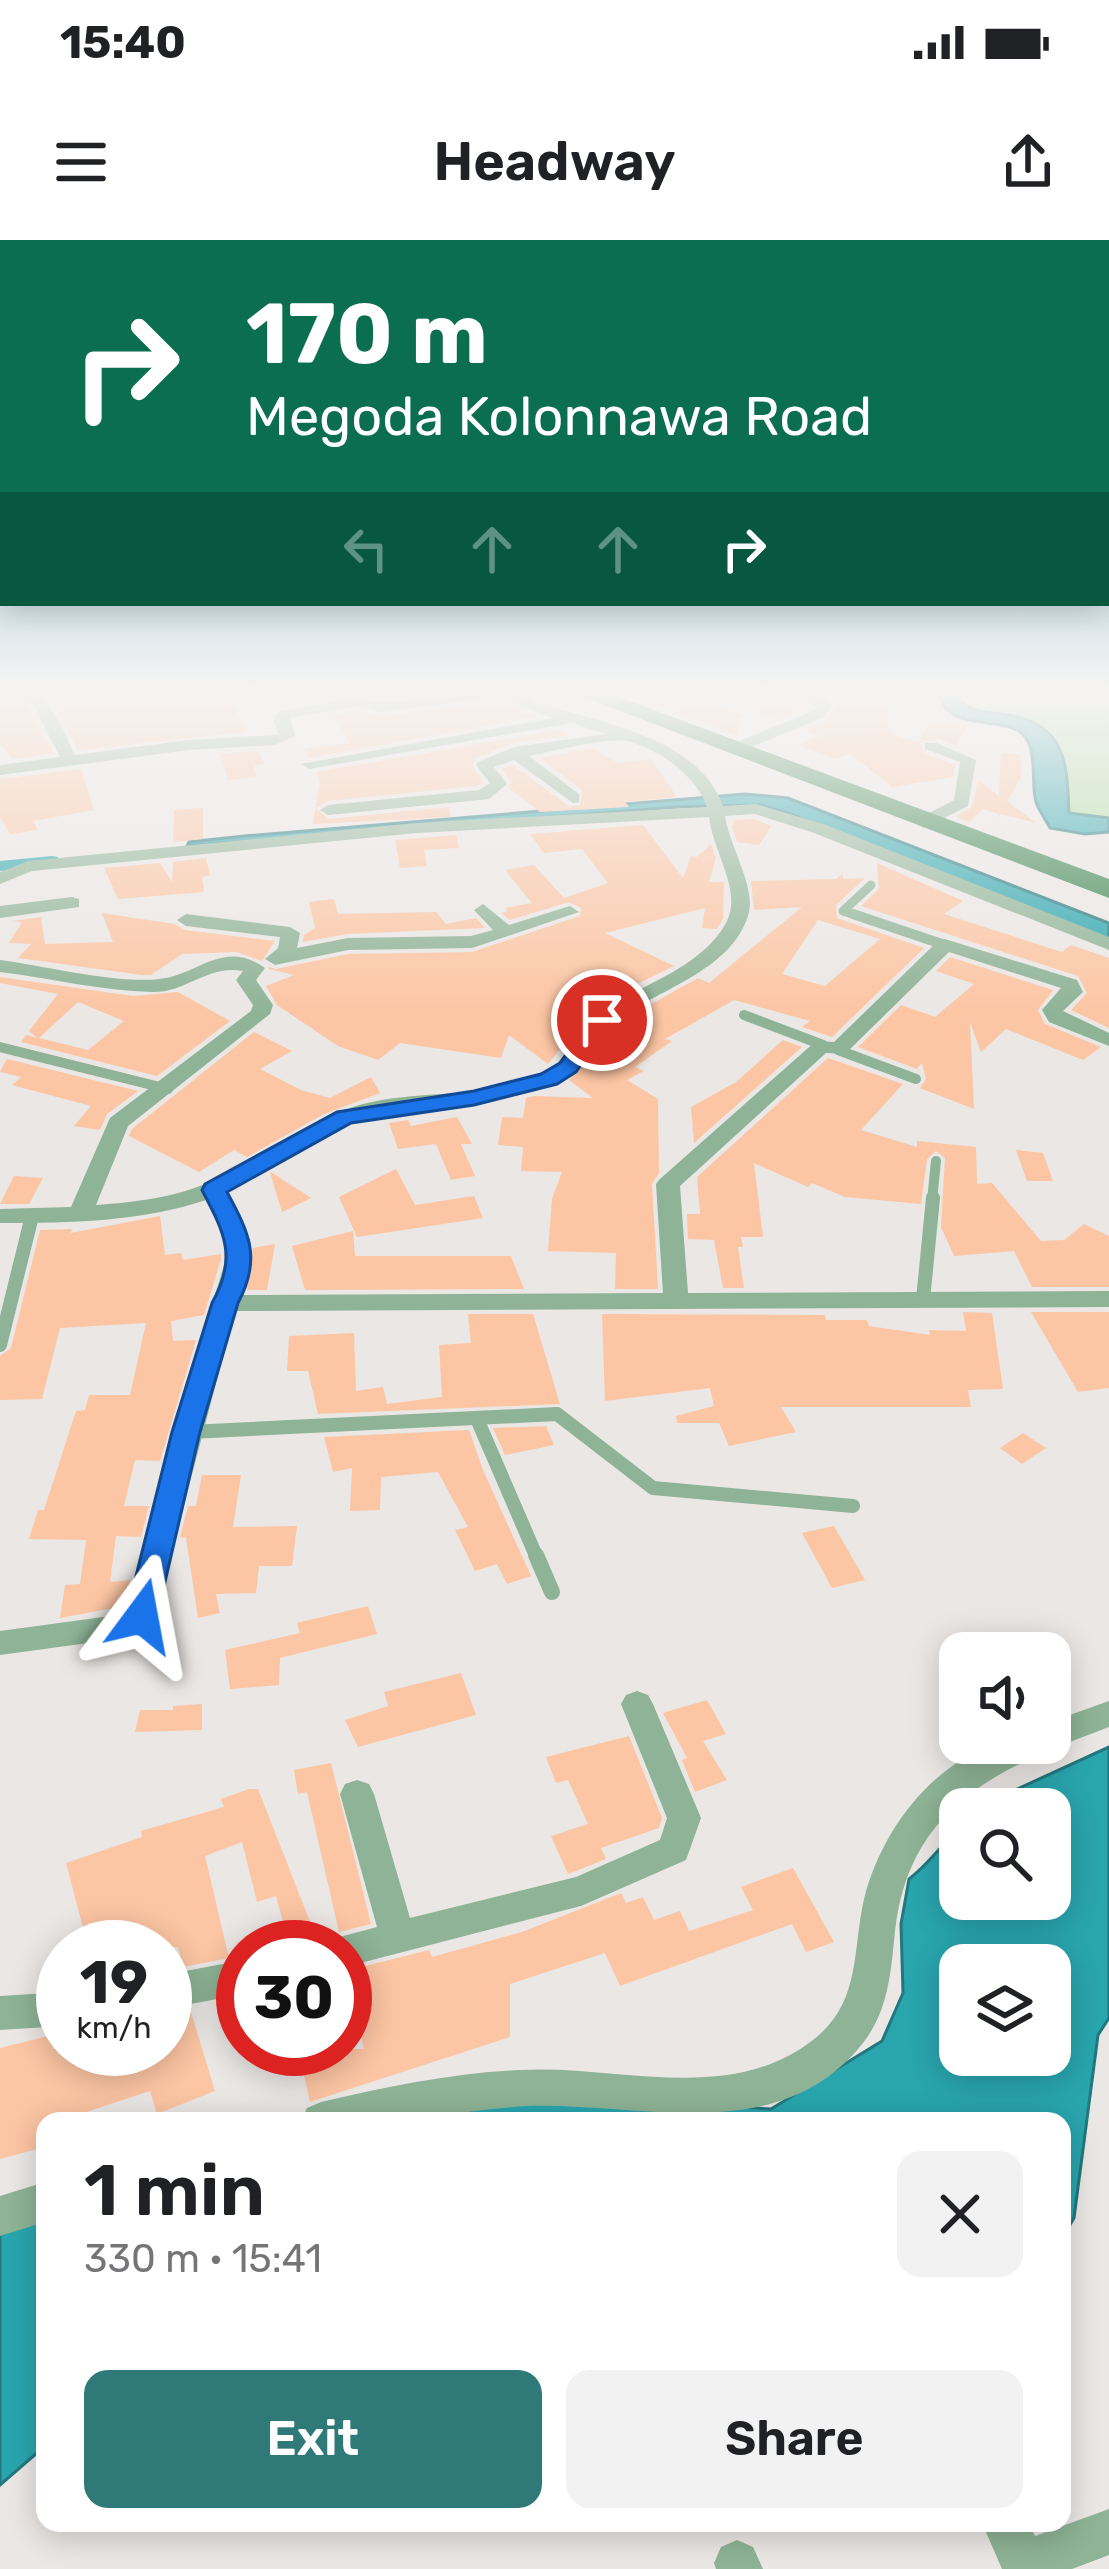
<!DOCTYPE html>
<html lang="en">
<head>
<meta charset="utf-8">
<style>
	body { margin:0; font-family:Rubik,sans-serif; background:#f2f2f2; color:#202124; height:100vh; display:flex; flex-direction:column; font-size:45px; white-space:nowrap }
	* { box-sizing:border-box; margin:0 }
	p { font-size:39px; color:#757577 }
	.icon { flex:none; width:66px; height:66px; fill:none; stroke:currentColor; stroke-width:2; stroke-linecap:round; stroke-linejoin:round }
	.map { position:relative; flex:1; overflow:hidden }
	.details { position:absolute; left:36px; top:1872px; width:1035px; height:420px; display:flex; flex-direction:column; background:#fff; border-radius:24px; box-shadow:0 6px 30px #0003 }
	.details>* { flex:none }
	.top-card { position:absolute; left:0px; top:0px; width:1110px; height:366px; box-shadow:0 6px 30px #0003; background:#0b6e4f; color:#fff; overflow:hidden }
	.tools { position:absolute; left:939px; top:1392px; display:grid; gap:24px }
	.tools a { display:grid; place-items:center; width:132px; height:132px; border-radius:24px; background:#fff; box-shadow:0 6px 30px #0003; font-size:60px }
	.speed { position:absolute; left:36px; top:1680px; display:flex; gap:24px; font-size:60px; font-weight:700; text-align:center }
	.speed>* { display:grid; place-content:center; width:156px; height:156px; border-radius:50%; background:#fff; box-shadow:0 6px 30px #0003; line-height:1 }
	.speed small { font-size:30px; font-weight:400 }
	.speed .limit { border:18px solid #d22; background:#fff; color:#111 }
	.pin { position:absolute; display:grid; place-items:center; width:102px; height:102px; color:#fff; margin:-51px; border:6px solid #fff; border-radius:50%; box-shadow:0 3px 12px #0007 }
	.me { position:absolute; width:132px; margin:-66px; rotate:13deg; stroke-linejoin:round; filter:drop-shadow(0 0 9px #0008) }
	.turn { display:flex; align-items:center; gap:42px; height:252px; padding:0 48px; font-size:54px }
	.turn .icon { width:156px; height:156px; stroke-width:2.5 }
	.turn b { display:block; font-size:84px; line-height:102px }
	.lanes { display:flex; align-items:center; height:114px; padding:0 48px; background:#0003; justify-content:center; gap:60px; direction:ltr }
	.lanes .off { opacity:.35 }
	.round { display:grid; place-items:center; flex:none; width:126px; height:126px; border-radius:24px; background:#f2f2f2 }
	.summary { display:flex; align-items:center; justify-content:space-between; height:204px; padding:0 48px }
	h1 { font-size:72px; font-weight:600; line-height:90px }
	.primary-button { display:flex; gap:24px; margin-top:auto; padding:24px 48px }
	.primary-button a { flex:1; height:138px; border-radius:24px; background:#307979; color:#fff; font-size:48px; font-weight:600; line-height:138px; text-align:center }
	.primary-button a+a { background:#f2f2f2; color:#202124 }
	.status { display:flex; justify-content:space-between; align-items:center; height:84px; padding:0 60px; background:#fff; direction:ltr }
	.status svg { height:33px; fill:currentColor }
	header { display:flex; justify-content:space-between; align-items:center; height:156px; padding:0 48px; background:#fff; font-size:54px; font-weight:600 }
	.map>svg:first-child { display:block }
	.green { fill:#aedca3 }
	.water { fill:#29a5ae; stroke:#22787e; stroke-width:3; fill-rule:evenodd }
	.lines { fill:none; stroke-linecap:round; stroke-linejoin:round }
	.canal { fill:#29a5ae; fill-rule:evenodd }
	.building { fill:#fcc5a3; fill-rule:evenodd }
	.lane-far3 { stroke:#8eb396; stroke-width:9 }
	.lane-far2 { stroke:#8eb396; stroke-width:10 }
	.lane-far1 { stroke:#8eb396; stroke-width:14 }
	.lane { stroke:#8eb396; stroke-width:16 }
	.street { fill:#8eb396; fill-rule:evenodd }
	.primary { fill:#398450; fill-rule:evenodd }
	.route { fill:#1a73e8; stroke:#114b97; stroke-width:3 }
</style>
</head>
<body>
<div class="status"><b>15:40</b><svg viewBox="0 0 49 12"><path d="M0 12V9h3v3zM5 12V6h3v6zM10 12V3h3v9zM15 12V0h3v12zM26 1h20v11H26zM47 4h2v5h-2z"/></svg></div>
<header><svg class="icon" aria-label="menu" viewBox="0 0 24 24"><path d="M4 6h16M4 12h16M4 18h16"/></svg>Headway<svg class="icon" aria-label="share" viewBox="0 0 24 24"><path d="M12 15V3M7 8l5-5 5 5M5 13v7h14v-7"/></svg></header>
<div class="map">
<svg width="1109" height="2329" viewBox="0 0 1109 2329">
	<rect width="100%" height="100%" fill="#ebe7e5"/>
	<path class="green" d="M962,449H1109V578L1068,573C1067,519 1065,483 1003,474C986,472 973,472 959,460Z"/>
	<g class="water">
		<path d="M962,449L959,460C972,472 985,472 1003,474C1065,483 1067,519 1069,573L1109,578V592L1085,594L1050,588C1046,580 1039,571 1036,562C1030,541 1040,502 1017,490C991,476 944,492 938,449Z"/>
		<path d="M745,554L788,558L1109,683V701L787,573L760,565L678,567L187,606L189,602L244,596Z"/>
		<path d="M1109,1507V1778L1098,1795L1074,1978L1062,1998V1881H420L541,1855L771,1869L882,1801L903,1753L901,1684L909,1639C930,1623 941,1604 960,1589V1659H1050V1569H985L1002,1556ZM960,1725H1050V1815H960Z"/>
		<path d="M45,1980V2206L0,2245V1992Z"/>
	</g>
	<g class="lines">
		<path class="canal" d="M52,616L58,617V625L0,631V621Z"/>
	</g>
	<g class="building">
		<path d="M0,449H12L29,467L53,513L13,519L0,505Z"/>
		<path d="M36,449H224L248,492L78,510L57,469Z"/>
		<path d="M613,449H666L746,475L740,478L737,496Z"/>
		<path d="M816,449H891L887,486L897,496L918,502L931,481L967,486L956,506L937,499L920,503L923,513L955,525L953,537L893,547L850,514L835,519L797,505L820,496L804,490L826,481L836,467L834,461Z"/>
		<path d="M784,450L809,468L778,480L742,467Z"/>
		<path d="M510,460L518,470L536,477L308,518L304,509L350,503L332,475L359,471L381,476Z"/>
		<path d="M560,490L569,495L513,503L476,518L472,525L483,542L477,546L328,561L316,568L328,579L449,567L451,577L313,584L320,540L316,532Z"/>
		<path d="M592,508L618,523L651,519L677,557L625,562L629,567L540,572L509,548L511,541L501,529L513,525L570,567L580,566L582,550L540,518Z"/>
		<path d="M258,511L265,524L254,526L257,537L228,540L221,514L179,516Z"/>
		<path d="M1001,513L1021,514V537L1007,561L1036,583L1001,574L998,578L999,574L982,569L970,582L956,577L972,567L978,540L999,556Z"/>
		<path d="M81,529L94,570L33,581L38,590L10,594L0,577V539Z"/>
		<path d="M203,568V599L173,602L174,570Z"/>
		<path d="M754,579L771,586L759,605L737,602L732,586L735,580Z"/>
		<path d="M643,585L683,638L691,616L697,617L711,604L716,618L709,642H724L723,679L717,689L702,688L705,668L605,693L674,726L569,777L579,786L548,824L509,795L501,818L400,803L378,820L338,806L277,765L266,746L294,735L269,729V727L276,729L348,714L472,712L580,676L581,668L569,662L510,680L501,673L508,671L505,668L532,663L505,630L534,625L564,658L608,643L582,609L544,613L530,594Z"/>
		<path d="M456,595L459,608L424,610L427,626L400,628L395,600Z"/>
		<path d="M206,618L210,635L202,637L204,652L118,659L104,628L160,623L172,642L173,622Z"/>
		<path d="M877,623L963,661L944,674L1062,712L1071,705L1109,718V788L1071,770L1087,753L1078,736L861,666L879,649Z"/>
		<path d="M842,634L844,639L865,638L836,665L837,678L924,708L832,797L802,787L810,781L734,760L665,799L672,801L635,827L644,831L627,840L658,859L659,933L652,944L658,1049H615L616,1013L548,1011L552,959L562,932L521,931L523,907L498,905L502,877L523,878L526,858L534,856L593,858L569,840L597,805L602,810L649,777L637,772L698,738L709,743L802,667L754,670L751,641L836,639ZM818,680L880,699L825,746L782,734Z"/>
		<path d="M334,659L338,674L436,672L446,684L476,678L485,688L347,694L303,702L304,695L315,688L309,662Z"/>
		<path d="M102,673L175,684L185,690L275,701L262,721L236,712L182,714L151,735H142L18,718L31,704L9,703L22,682L12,681L41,677L45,704L113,702Z"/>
		<path d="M950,717L1053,750L1038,770L1045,784L1101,807L1083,820L1006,789L981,812L970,782L974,869L920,848L926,839L922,823L917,829L858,807L901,765L935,777L974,744L936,731Z"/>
		<path d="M0,737L133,756L178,752L230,781L157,836L21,802L26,795L37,798L29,791L58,754L0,743ZM78,762L124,781L88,810L39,798Z"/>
		<path d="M254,792L292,811L260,829L301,850L330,858L371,837L380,853L324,874L247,917L234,910L199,932L129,896L132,889Z"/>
		<path d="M783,800L802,807L694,903L691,867L736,842Z"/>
		<path d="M828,818L903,844L861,890L917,907V901L976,907L977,944L992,943L1041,1001L1064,1000L1084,984L1109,996V1047H1032L1014,1011L954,1016L941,987L945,918L936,911L927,919L921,964L845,957L812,943L808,947L754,923L763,997H741L743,1007H738L744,1048H723L714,1000L688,999L687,974H700L697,937Z"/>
		<path d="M7,819L138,851L107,874L100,890L74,886L91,866L12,845L21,837L0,832Z"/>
		<path d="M457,877L472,904H461L475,936L451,940L436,904L398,909L389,883L408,880L411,886Z"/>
		<path d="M1016,910L1043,913L1053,941H1027Z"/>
		<path d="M396,929L415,965L474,956L483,978L357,997L339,957Z"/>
		<path d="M270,932H271L311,958L282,972Z"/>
		<path d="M14,936L43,938L29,964H0Z"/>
		<path d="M160,976L165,1015L181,1013L183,1020L221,1014V1019L204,1075L171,1081L173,1101L196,1100L160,1221L135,1220L124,1266H149L141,1297L116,1296L110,1342L130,1340L124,1366L60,1378L65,1345L80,1344L86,1300L29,1299L38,1270H44L76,1171L85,1170L89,1155H130L146,1083L60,1088L42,1159L0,1160V1116L11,1108L40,990L72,989L71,993Z"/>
		<path d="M353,991L355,1016H511L524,1049L305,1050L292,1006Z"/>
		<path d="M275,1004L267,1050H247L253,1008Z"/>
		<path d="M963,1072L992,1073L1003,1149L968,1150L971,1167H781L796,1192L729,1206L719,1183H677L676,1176L714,1166L710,1148L605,1161L602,1074L825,1075L826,1080H867L869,1086L930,1095L929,1090L966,1091Z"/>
		<path d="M1031,1072H1109V1148L1078,1152Z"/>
		<path d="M468,1074H533L560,1164L318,1174L308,1131H287L289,1096L354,1093L356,1151L383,1147L387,1164L442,1157L439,1105L471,1103Z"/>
		<path d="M546,1186L554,1205L505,1215L493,1188Z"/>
		<path d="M469,1190L483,1230L531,1336L507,1344L497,1324L475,1331L455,1290L468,1287L438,1232L381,1237L380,1270L350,1271L352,1228L333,1232L324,1197Z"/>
		<path d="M1023,1193L1046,1208L1022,1224L1000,1208Z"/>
		<path d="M202,1235H241L233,1287L297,1286L292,1326H259L256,1353L216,1354L220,1373L198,1378L186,1298L180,1297L188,1266H196Z"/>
		<path d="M834,1286L865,1340L832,1348L802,1293Z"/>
		<path d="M368,1366L377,1394L280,1418L279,1445L230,1449L225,1410L300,1393L297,1383Z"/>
		<path d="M461,1433L476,1475L358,1507L345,1480L388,1466L384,1452Z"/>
		<path d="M707,1460L726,1494L703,1501L727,1540L695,1552L682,1520L687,1518L663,1473Z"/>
		<path d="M202,1464V1490L135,1492L140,1470H173V1466Z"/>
		<path d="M629,1496L662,1578L659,1588L601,1608L606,1619L568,1634L551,1596L588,1584L568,1540L556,1543L546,1517Z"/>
		<path d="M331,1523L371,1684L339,1692L307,1552L298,1554L294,1530Z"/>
		<path d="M249,1549H258L320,1707H290L276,1656L257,1662L242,1602L205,1616L229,1718L183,1727L178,1707H88L66,1623L142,1597L141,1591L224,1567L221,1559Z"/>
		<path d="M793,1628L834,1702L806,1712L792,1684L620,1746L605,1713L510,1744V1797L310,1862L298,1809H364L345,1731L429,1710L432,1717L522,1692L621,1653L626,1663L643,1657L654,1680L680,1671L689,1691L753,1670L741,1647Z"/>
		<path d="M190,1769L215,1851L157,1874L150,1851L59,1881H45V1907L0,1919V1808L52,1795L53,1809H165V1776Z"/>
	</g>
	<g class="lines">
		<path class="lane-far3" d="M862,677L843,671L871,645"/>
		<g class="lane-far2">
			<path d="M853,674L945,705"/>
			<path d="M744,775L823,805"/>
			<path d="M0,807L168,849"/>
			<path d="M838,810L916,839"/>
			<path d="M932,961L936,921"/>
		</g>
		<g class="lane-far1">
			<path d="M923,1060L933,958"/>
			<path d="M0,1105L32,976"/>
			<path d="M477,1179L537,1318"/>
			<path d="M190,1192L557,1174L653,1248L853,1266"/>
		</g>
		<path class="lane" d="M536,1315L552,1352"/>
		<g class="street">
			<path d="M16,449C51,449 61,488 75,515L189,500L273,495L278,494L273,477L280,471L340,461L308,449C334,449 359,462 384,462C432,462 480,449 529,449L530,460C593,482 697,494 723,566L756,564L826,585L1109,697V710L814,593L755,574L725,576C730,607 755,646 749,672C734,732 652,751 609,785C586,803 583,832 554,844C496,868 433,860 373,875C320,889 275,927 227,952C249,984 257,1018 241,1055L663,1053L656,944L660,939L816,801L834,802L938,701L945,699L1077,740L1083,752L1063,771L1109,793V806L1049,782L1042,770L1061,748L949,712L845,814L826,813L680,946L688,1053L1109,1051V1067L235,1071L153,1383L125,1398L0,1415V1391L118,1375L128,1369L172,1193L226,1019L223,991L209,959C142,982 69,983 0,983V969L71,967L110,878L251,771L253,765L236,740L243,731C208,724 186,753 152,752C102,751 50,738 0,732V720C45,726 117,744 159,739C197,736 223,698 265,728L256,740L273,765L270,774L128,886L96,965C135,962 175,958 212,941C264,916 309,877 367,863C425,849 492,860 546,831C570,819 574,792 594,777C635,745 701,731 727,681C742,650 713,612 709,577L417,593L32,631L0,644V632L28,621L417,583L707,567C696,535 658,508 626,501C607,497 551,512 529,516L579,554V562L573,563L514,520L494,527L507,544L489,559L328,575L320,570L328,565L479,550L490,543L476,525L478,522L514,507L606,494L572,483L309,529L301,524L553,478L520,466L512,455L380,472L359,466L290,478L295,496L275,505L189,510L0,535V525L60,517L33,464Z"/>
			<path d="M788,449H807L832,465L824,477L739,512H727V506L813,471L816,467Z"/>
			<path d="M925,503H937L976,520L968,566L924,588L915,583L918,579L954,560L960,522L925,509Z"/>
			<path d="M72,657L79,659V667L0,678V666Z"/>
			<path d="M483,664L509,685L570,666L579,672L472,708L348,710L275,725L265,719L278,708L280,697L186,686L177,680L186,674L290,687L300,693L297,708L348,698L471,696L493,690L474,670Z"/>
			<path d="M637,1451L648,1455L653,1464L701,1578L686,1620L581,1666L345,1727V1707H329L332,1699L377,1687L340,1554L345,1544L357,1540L369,1544L374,1554L410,1678L576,1637L660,1600L667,1578L621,1464L626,1455Z"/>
			<path d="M1109,1461V1487C1004,1527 910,1561 895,1691C891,1730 889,1770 863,1803C779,1909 641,1862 528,1866C489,1868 450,1875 411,1880C375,1885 337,1881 301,1881L307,1868L321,1862C386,1847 452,1833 520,1830C617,1824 728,1866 813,1800C861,1763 852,1713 864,1659C880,1594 929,1526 995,1504C1011,1499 1033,1503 1050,1503V1482Z"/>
			<path d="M243,1720V1754L165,1769V1735Z"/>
			<path d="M63,1752V1786L0,1790V1756Z"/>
			<path d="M45,1942V1982L0,1996V1956Z"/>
			<path d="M1109,2269V2315L1072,2329H1002L982,2283H1029L1035,2296Z"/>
			<path d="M737,2300L753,2307L763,2329H716L714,2323L721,2307Z"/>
		</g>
		<path class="primary" d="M563,449H597L1109,639V658Z"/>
	</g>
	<linearGradient id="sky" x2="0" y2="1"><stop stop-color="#5baed1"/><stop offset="0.58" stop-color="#f6f4f3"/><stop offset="1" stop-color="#f6f4f3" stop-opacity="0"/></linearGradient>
	<rect width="1109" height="776" fill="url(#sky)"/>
	<path class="route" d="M602,774L612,780L576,832L557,844L474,865L351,883L227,952C249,993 262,1018 238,1063L200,1192L157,1376L153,1384H131L126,1376L172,1192L212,1063C238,1017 224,992 202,950L205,944L337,872L474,851L541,834L560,823L594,776Z"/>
</svg>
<div class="tools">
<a><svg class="icon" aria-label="sound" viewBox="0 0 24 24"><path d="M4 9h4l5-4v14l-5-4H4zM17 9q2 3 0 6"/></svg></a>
<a><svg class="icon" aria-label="search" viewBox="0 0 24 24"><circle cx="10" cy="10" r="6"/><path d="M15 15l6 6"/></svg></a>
<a><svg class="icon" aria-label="layers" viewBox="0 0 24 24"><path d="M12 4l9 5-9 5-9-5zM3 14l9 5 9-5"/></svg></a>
</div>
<div class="speed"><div>19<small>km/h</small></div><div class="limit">30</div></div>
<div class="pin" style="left:602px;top:780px;background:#d93025"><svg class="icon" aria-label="arrive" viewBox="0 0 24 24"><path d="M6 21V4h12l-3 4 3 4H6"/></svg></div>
<svg class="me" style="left:142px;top:1376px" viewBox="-20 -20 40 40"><path d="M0-17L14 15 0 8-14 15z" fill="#1a73e8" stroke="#fff" stroke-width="4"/></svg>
<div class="top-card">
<div class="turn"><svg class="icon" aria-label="right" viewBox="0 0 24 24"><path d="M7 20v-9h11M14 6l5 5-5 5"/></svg><div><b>170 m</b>Megoda Kolonnawa Road</div></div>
<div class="lanes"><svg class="icon off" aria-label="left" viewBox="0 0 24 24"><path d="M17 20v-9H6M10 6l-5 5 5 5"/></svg><svg class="icon off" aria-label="ahead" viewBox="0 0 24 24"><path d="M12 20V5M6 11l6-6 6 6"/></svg><svg class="icon off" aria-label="ahead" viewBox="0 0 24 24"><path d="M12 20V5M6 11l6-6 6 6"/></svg><svg class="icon" aria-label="right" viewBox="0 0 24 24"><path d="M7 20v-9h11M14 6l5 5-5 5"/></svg></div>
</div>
<section class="details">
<div class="summary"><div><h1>1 min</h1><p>330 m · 15:41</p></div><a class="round"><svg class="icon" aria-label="close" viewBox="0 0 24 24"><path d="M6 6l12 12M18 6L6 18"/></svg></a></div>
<div class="primary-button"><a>Exit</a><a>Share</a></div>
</section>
</div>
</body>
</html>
